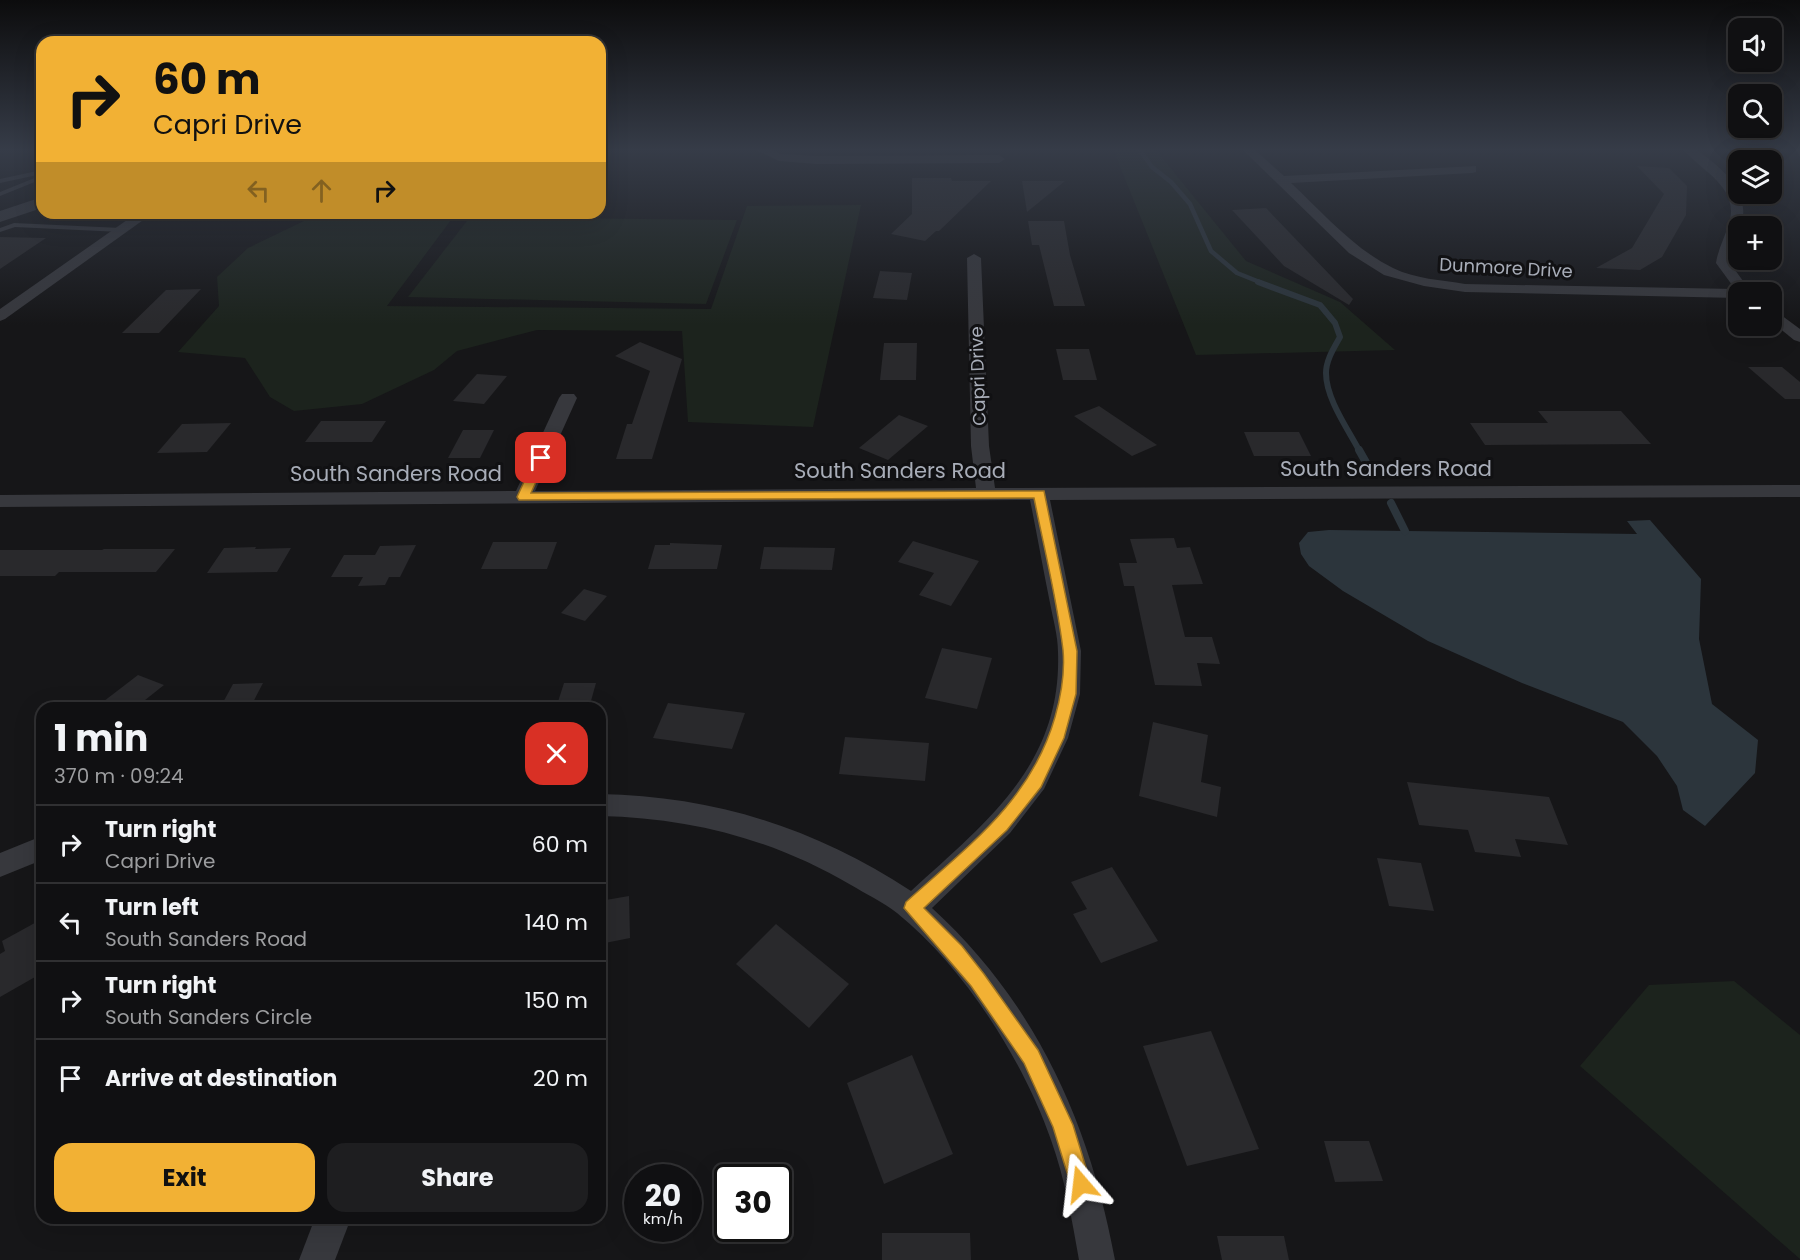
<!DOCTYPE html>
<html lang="en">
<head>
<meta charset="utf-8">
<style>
	body { margin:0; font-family:Poppins,sans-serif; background:#1e1e20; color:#f1f3f6; height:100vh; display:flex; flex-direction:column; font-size:22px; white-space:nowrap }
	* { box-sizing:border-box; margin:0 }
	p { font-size:20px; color:#9c9d9f }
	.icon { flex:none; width:33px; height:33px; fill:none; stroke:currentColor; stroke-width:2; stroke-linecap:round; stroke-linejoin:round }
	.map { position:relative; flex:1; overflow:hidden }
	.sheet { position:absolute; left:36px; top:702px; width:570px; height:522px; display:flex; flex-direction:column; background:#101012; border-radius:18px; box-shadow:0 6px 24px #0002,0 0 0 2px #303032 }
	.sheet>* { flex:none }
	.guide { position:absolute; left:36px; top:36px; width:570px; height:183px; border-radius:18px; box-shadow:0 6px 24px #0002,0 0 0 2px #303032; background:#f2b134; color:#111; overflow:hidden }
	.buttons { position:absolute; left:1728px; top:18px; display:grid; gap:12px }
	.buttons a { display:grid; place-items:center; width:54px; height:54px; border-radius:12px; background:#101012; box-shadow:0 6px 24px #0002,0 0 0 2px #303032; font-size:30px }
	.speed { position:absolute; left:624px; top:1164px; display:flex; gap:12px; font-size:30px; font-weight:700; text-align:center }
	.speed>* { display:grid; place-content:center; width:78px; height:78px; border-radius:50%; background:#101012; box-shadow:0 6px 24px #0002,0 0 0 2px #303032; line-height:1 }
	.speed small { font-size:15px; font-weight:400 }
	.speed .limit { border:3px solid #111; border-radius:9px; background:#fff; color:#111 }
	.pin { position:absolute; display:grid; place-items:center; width:51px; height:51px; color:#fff; margin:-26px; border-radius:12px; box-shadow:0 3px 9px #0006 }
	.me { position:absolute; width:66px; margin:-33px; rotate:343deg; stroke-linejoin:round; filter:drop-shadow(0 0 4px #0008) }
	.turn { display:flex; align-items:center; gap:21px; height:126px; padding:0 18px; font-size:27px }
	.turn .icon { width:78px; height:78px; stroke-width:2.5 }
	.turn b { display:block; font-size:42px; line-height:51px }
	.lanes { display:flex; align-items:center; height:57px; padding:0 18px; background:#0003; justify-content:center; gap:30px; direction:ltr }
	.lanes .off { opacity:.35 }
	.round { display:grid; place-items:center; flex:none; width:63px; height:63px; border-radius:18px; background:#1e1e20 }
	.overview { display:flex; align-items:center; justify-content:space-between; height:102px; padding:0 18px }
	h1 { font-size:36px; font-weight:700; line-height:45px }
	.action { display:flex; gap:12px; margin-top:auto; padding:12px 18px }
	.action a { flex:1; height:69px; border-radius:18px; background:#f2b134; color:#111; font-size:24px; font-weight:700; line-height:69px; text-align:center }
	.action a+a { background:#1e1e20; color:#f1f3f6 }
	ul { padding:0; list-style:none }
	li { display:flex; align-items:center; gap:18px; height:78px; padding:0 18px; border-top:2px solid #303032 }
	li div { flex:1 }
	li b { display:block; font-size:22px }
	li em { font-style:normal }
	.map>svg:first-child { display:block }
	.green { fill:#1c231d }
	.water { fill:#2c353c }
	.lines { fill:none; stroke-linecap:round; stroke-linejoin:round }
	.stream-far2 { stroke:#2c353c; stroke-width:4.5 }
	.stream-far1 { stroke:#2c353c; stroke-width:6 }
	.stream { stroke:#2c353c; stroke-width:8 }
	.building { fill:#29292c }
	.service { fill:#37383d; fill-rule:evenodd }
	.minor { fill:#37383d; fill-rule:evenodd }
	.tertiary { fill:#37383d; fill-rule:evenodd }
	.route { fill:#f2b134; stroke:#9d7322; stroke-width:1.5 }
	.labels { text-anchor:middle; stroke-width:6; stroke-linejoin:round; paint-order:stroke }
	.far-street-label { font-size:18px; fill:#a8adb8; stroke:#111113 }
	.street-label { font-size:21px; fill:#a8adb8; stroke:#111113 }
</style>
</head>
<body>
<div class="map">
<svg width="1800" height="1260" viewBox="0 0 1800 1260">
	<rect width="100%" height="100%" fill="#161618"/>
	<g class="green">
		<path d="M1113,149H1155L1246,261L1340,302L1395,350L1196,355Z"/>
		<path d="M861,205L813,427L688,422L682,331L537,330L457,351L434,370L362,404L294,411L270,397L245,358L178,352L219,306L217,277L248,248L306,220L454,216L387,306L711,309L747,206Z"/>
		<path d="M470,217L737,220L706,304L408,297Z"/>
		<path d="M1734,981L1800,1035V1259L1580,1066L1649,985Z"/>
	</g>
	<path class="water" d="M1650,520L1701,579L1699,639L1712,704L1758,740L1755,773L1705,826L1683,810L1677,786L1657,756L1623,722L1522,683L1428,641L1343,591L1309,566L1301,554L1299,543L1308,532L1329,530L1637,534L1627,521Z"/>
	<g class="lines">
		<path class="stream-far2" d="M1139,149L1152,167L1171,182L1190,204L1211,251L1237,273L1262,283"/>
		<path class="stream-far1" d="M1258,282L1320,305L1335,323L1340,337C1334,348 1326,360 1326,373C1326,399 1348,429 1360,452"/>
		<g class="stream">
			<path d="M1359,450L1372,473"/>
			<path d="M1391,503L1405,531"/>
		</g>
	</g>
	<g class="building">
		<path d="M1637,166L1669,168L1687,186L1686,215L1662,257L1640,270L1596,268L1632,248L1664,194Z"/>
		<path d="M912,178H951L952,181H991L939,231H936L925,241L891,234L912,214Z"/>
		<path d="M1022,181H1065L1027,212Z"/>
		<path d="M1266,208L1353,299L1349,305L1284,266L1232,210Z"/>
		<path d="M1028,221H1064L1070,255L1085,306H1054L1039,245H1032Z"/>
		<path d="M0,237L46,238L0,269Z"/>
		<path d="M880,271L912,273L907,300L873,298Z"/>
		<path d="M201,289L159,333H122L166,290Z"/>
		<path d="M640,342L682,359L652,459H616L627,424H632L650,371L615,356Z"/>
		<path d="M884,343H917L916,380H880Z"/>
		<path d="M1056,349H1089L1097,380H1063Z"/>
		<path d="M1748,367H1782L1800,382V399H1785Z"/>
		<path d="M477,374L507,376L484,404L453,401Z"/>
		<path d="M1099,406L1157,445L1132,456L1074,416Z"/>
		<path d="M1538,411H1621L1651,444L1485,445L1470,423H1548Z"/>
		<path d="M899,415L928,426L888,460L859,448Z"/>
		<path d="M321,421H386L372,442H305Z"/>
		<path d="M231,423L207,452L157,453L182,424Z"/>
		<path d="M463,430H494L480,458H448Z"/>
		<path d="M1244,432H1299L1311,456H1254Z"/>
		<path d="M1174,538L1177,548L1190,547L1203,584L1172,585L1185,637H1212L1220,664L1197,663L1202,686L1155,685L1134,586H1124L1119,563H1137L1130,539Z"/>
		<path d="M913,541L979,561L951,606L919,595L934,573L898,562Z"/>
		<path d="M493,542H557L547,569H481Z"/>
		<path d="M670,543L722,545L717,569H648L655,545H670Z"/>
		<path d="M416,545L400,577H389L385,585L358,586L363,577H331L344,555H375L380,546Z"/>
		<path d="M256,547L255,549L291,548L277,572L207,573L224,548Z"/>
		<path d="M764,547L835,548L832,570L760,569Z"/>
		<path d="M104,549H175L156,572H59L55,576H0V550H102Z"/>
		<path d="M584,589L607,596L585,621L561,613Z"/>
		<path d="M942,648L992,658L977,709L925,698Z"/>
		<path d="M138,675L164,685L135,708H95Z"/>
		<path d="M263,683L250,708H220L233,684Z"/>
		<path d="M564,683H596L589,708H556Z"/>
		<path d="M668,703L745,713L732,749L653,738Z"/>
		<path d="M1153,722L1208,735L1201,782L1221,787L1217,817L1139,796Z"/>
		<path d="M845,737L929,743L925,781L839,774Z"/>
		<path d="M1407,782L1549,797L1568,845L1515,839L1521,857L1475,852L1468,830L1419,825Z"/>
		<path d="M1377,858L1421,863L1434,911L1389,906Z"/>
		<path d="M1112,867L1158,941L1101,963L1073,914L1087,909L1071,882Z"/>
		<path d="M629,896L630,938L600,944V901Z"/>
		<path d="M42,919V973L0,997V954L5,951L2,941Z"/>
		<path d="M776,924L849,984L809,1028L736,964Z"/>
		<path d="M1211,1031L1259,1149L1187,1166L1143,1046Z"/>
		<path d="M912,1055L953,1154L884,1184L847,1083Z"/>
		<path d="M1324,1141H1369L1383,1181L1335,1182Z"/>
		<path d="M882,1233H970L971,1260H882Z"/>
		<path d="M1217,1236H1284L1289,1260H1222Z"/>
	</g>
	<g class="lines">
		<g class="service">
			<path d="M42,170V174L0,183V179Z"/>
			<path d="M42,175V179L0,196V192Z"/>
			<path d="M14,223L121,228L124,230L121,232L15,227L0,232V228Z"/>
		</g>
		<g class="minor">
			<path d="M754,149H769L781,154L817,156L999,155L1005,159L999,163L817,164L779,161Z"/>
			<path d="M1242,149H1254L1284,176L1476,166V172L1472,173L1291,183C1323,213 1354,249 1393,268C1415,279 1442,280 1465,284L1735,289L1716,263C1718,249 1725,237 1729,223C1740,187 1702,172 1683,149H1696C1721,168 1752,191 1741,226H1738L1730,263L1751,292H1738V298L1465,292L1424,286L1384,275L1349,253Z"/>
			<path d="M137,213H153L5,319L0,321V309Z"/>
			<path d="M974,254L981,258L989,446L995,488L1800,485V497L1050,500L1081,651L1080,694L1068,738L1044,789L1010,833L932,908C1036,1003 1090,1124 1115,1260H1079C1072,1220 1065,1179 1051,1140C1023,1060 964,967 897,913C883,902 866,894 851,885C772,839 691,818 600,816V794C714,796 815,828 911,891C986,822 1062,765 1058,652C1058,636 1053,619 1050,603C1043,569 1037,534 1030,500L0,507V495L516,491L559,398L562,394H574L577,398L535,491L976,488L971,446L967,258Z"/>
			<path d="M1772,310L1777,312L1800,329V342L1794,340L1772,322Z"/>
			<path d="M42,836V860L0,877V853Z"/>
			<path d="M315,1218H351L335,1260H299Z"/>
		</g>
		<path class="tertiary" d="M42,197V208L0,222V211Z"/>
	</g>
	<linearGradient id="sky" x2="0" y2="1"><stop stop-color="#0c0c0d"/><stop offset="0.46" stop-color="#363c48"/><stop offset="1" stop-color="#363c48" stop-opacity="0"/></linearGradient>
	<rect width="1800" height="325" fill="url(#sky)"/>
	<path class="route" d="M541,454L547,458L531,493L1044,491L1077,651L1076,694L1064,738L1041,787L1007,830L924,908L962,946L984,974L1038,1050L1073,1125L1091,1184L1088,1192L1081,1195L1073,1192L1053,1127L1024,1063L971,986L904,908L906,902C968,846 1031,801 1055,717C1061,696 1065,672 1063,650C1057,599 1044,548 1034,498L519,500L517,497L535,458Z"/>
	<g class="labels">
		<g class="far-street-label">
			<text transform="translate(1506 268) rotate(3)" y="6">Dunmore Drive</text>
			<text transform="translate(978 376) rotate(-92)" y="6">Capri Drive</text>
		</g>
		<g class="street-label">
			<text x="1386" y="476">South Sanders Road</text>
			<text x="900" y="478">South Sanders Road</text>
			<text x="396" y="481">South Sanders Road</text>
		</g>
	</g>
</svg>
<div class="buttons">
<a><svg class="icon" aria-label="sound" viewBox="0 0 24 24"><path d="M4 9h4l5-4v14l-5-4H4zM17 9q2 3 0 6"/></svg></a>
<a><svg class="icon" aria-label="search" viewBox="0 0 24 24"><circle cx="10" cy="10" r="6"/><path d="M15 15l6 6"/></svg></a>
<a><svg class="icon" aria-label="layers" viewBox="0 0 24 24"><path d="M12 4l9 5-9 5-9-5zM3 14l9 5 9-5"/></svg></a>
<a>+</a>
<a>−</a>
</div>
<div class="speed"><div>20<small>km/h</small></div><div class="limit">30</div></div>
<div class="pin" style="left:541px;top:458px;background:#d93025"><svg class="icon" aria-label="arrive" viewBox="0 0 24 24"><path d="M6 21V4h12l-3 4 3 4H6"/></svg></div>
<svg class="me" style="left:1081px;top:1184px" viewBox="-20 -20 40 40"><path d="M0-17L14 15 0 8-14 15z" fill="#f2b134" stroke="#fff" stroke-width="4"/></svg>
<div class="guide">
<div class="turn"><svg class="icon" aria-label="right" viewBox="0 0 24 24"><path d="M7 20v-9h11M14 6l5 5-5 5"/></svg><div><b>60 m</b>Capri Drive</div></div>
<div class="lanes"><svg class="icon off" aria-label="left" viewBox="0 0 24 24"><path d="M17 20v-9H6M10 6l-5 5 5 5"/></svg><svg class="icon off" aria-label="ahead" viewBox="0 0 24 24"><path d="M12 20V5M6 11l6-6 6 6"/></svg><svg class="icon" aria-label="right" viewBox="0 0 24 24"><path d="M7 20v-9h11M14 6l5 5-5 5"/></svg></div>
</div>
<section class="sheet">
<div class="overview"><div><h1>1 min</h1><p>370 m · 09:24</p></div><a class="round" style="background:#d93025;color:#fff"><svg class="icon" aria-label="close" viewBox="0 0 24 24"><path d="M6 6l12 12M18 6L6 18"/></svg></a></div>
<ul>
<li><svg class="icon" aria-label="right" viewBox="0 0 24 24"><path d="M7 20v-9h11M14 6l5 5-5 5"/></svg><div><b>Turn right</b><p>Capri Drive</p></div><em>60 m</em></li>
<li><svg class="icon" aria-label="left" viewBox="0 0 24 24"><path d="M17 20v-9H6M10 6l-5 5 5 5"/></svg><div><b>Turn left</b><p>South Sanders Road</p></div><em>140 m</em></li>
<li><svg class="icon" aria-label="right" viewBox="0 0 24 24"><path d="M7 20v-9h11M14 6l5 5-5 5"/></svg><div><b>Turn right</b><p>South Sanders Circle</p></div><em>150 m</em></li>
<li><svg class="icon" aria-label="arrive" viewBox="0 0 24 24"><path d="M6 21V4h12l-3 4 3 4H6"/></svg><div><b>Arrive at destination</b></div><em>20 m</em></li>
</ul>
<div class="action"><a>Exit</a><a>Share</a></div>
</section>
</div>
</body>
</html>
